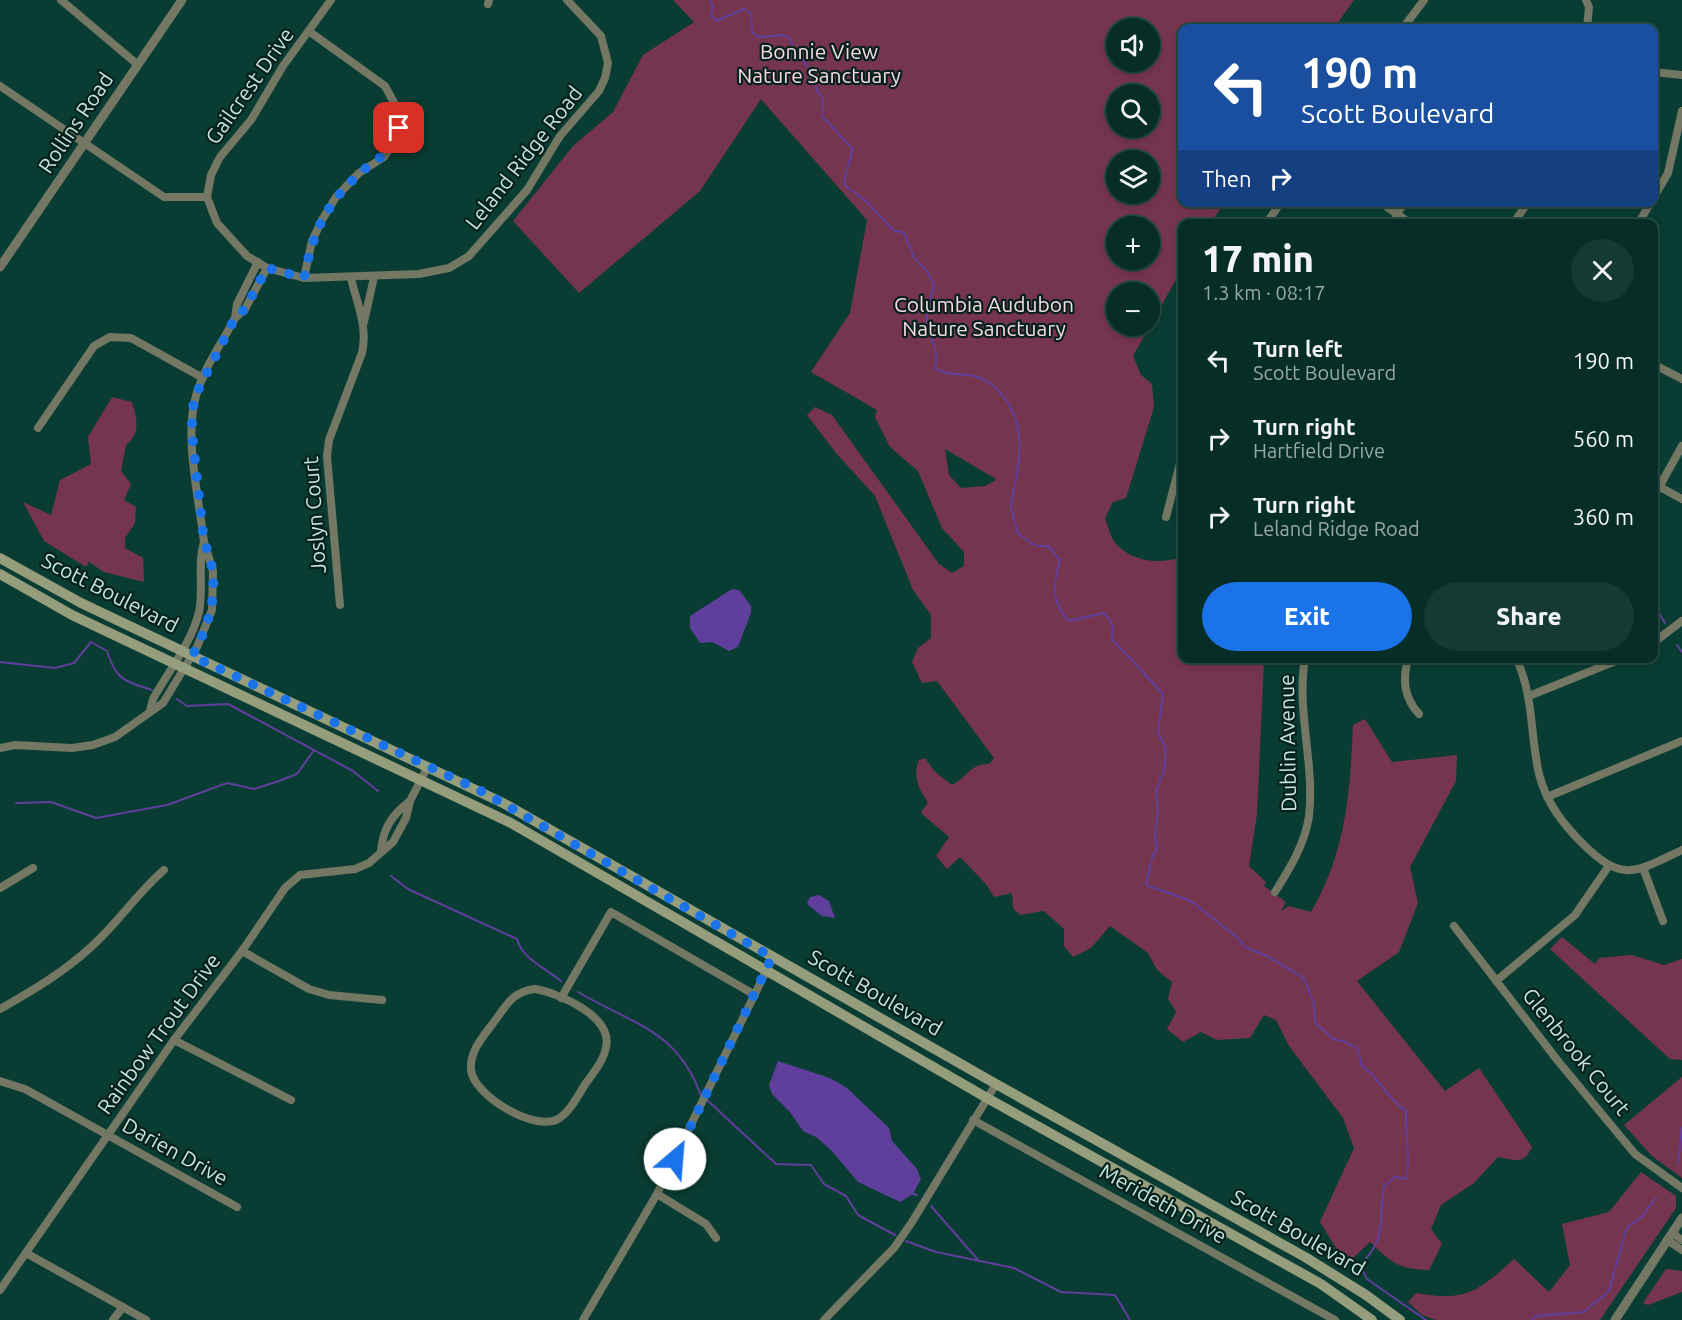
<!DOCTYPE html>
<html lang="en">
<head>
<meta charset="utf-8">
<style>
	body { margin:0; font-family:Ubuntu,sans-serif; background:#153a32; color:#f1f3f6; height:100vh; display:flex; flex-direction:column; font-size:22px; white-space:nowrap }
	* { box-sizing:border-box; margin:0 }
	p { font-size:20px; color:#98a8a7 }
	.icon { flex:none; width:33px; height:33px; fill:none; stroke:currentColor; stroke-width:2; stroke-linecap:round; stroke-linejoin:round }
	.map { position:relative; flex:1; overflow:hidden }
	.side { position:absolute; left:1178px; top:219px; width:480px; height:444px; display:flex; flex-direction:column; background:#072e26; border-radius:12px; box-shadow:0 3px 9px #0003,0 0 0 2px #284a43 }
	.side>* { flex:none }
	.top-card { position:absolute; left:1178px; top:24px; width:480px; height:183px; border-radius:12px; box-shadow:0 3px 9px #0003,0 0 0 2px #284a43; background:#1a4fa0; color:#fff; overflow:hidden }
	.fabs { position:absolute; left:1106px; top:18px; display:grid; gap:12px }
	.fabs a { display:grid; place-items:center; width:54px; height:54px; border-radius:50%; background:#072e26; box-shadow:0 3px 9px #0003,0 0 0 2px #284a43; font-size:30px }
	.pin { position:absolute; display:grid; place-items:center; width:51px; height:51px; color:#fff; margin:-26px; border-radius:12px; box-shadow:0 3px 9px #0006 }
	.me { position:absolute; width:66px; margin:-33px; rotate:27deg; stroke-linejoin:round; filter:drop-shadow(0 0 4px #0008) }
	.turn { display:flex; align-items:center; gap:21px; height:126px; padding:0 24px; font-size:27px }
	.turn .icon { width:78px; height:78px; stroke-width:2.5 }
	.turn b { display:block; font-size:42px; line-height:51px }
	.then { display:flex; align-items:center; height:57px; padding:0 24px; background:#0003; gap:12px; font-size:22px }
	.round { display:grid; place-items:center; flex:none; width:63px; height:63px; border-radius:32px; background:#153a32 }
	.head { display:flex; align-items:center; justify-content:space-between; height:102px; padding:0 24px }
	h1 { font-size:36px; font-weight:800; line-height:45px }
	.cta { display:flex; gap:12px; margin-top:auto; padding:12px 24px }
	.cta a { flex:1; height:69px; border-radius:36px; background:#1a73e8; color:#fff; font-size:24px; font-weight:800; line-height:69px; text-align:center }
	.cta a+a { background:#153a32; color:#f1f3f6 }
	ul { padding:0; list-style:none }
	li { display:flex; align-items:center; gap:18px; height:78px; padding:0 24px }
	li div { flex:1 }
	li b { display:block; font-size:22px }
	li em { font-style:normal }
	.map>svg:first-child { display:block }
	.green { fill:#76354f; fill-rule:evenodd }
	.water { fill:#603f9c }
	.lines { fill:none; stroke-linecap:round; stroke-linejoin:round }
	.stream { stroke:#603f9c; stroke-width:2 }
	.minor { stroke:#737763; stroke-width:8 }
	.tertiary { stroke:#737763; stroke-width:9 }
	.secondary { stroke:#969d7c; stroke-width:10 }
	.route { stroke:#1a73e8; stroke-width:10; stroke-dasharray:0 18 }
	.labels { text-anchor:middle; stroke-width:4.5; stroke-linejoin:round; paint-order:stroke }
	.park-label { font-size:21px; fill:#f8dae4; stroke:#06211b }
	.street-label { font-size:21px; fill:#c6e5dc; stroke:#06211b }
</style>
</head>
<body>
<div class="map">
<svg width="1682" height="1320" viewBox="0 0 1682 1320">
	<rect width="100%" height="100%" fill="#093d33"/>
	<g class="green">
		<path d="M673,0H1354L1334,28H1182V202L1225,203L1210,223L1182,224V269L1133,356L1141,375L1152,384L1154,407L1126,498L1113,502L1105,518C1108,526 1111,539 1116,544C1134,563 1160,564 1182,557V658L1264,659L1257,814L1249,866L1266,882L1264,886L1286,902L1281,911L1289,906L1311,912C1346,852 1350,793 1353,725L1365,719L1392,762L1457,755L1456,781L1410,867L1418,903L1399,952L1357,981L1445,1091L1479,1068L1532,1147C1524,1165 1515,1160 1498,1157L1474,1183L1441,1205L1431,1229L1442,1244L1429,1270C1398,1269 1392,1263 1370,1242L1353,1258L1338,1251L1320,1222L1354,1148L1343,1118L1289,1046L1276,1020L1264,1015L1250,1038L1217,1040L1201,1032L1183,1042L1167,1029L1176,1012L1168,999L1172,982L1157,970L1148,953L1110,926L1091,948L1073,957L1064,946V929L1044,911L1020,915L1013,908L1012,893L994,897L986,884L960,857L947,869L936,856L949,837L921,813L928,802C919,790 912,775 919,760L925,758L934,771L952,785C967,778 969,764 989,764L994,758L937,681L922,683L912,662L918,648L931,638V615L913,590L875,496L836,453L807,415L815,407L832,415L939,564L952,573L964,566V552L942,528L918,471L890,447L875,417L877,410L811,372L850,313L867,220L761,99L700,191L579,293L513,221L573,146L613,112L643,55L694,22ZM1116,28H1149V62H1116ZM1116,94H1149V128H1116ZM1116,160H1149V194H1116ZM1116,226H1149V260H1116ZM1116,292H1149V326H1116ZM945,449L996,479V480L985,486L961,488L949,475Z"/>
		<path d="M112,397L132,402C137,418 141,433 126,445L121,471L131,484L124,500L136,507L135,523L125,538V548L143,558L144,582L104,572L89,562L86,567L44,541L23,502L51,515L60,480L91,464L88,437Z"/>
		<path d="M1562,937L1595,964L1599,958L1632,955L1664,965L1682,959V1060L1670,1059L1550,949Z"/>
		<path d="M1682,1077V1178L1652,1156L1624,1125Z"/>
		<path d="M1641,1172L1676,1196V1208L1600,1320H1436L1422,1315L1408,1302L1416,1293C1465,1302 1478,1292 1514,1259L1549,1292L1570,1265L1562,1224L1609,1212Z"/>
		<path d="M1666,1269L1682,1271V1292L1648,1305L1643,1303Z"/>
	</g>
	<g class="water">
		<path d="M732,589L739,590L751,606V613L738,647L729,651L712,642L700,643L690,628V616Z"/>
		<path d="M819,895L829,901L835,918L822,916L807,904L810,897Z"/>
		<path d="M778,1061L830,1078L847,1088L889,1128L892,1141L917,1169L921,1179L913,1194L900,1202L858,1182L831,1150L816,1137L803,1131L790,1112L772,1094L769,1085Z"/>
	</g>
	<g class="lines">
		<g class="stream">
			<path d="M710,0L713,7L711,15L716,21L744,9L751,13L752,32L758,37L784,35L789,38C794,50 800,57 808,67C815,77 813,89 823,99L822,116L852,148C851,163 845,169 844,185L866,201L893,230L904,233L915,259L927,271L934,286C931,298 926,308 927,320C928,339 940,347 935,368C952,380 972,368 992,385C1022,410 1023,443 1016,479C1015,487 1011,498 1011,506C1012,515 1016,525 1018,534L1036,546H1048L1060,560C1053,586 1050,600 1069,621L1104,613L1113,625L1112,639L1163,694L1158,732L1166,750L1164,771L1156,791L1158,809L1155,834L1157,848L1152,858L1146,885L1191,901L1237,937L1245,947L1267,956L1304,978L1314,1004L1315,1022L1333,1039L1346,1042L1358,1049L1362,1066C1377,1074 1386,1098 1406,1111C1405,1133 1411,1160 1406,1179L1395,1177L1384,1186C1378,1220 1388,1238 1360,1265L1367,1279L1426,1320"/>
			<path d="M1653,603L1665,623"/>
			<path d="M1677,645L1682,652"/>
			<path d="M0,662L55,668L74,663L91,642L107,651C116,680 124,681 152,690"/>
			<path d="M177,699L187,706L228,704L353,771L378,791"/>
			<path d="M16,803L51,802L96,818L167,805L227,783L254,789L279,781L297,774L314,750"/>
			<path d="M391,876L408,889L517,939C522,959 546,968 561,981"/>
			<path d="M578,992C632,1024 678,1030 701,1096"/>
			<path d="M706,1099L776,1164L811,1165L824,1184L846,1196L858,1215L895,1235"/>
			<path d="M1678,1163L1682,1128"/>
			<path d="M913,1194L917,1195"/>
			<path d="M931,1206L979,1261"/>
			<path d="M906,1241L936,1252L1014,1268L1061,1292L1115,1295L1130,1320"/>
			<path d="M1531,1320L1536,1316L1584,1312L1609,1291L1627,1227L1642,1217L1656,1197"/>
		</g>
		<g class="minor">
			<path d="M61,0L137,64"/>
			<path d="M331,0L283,66L251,120L220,157L211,175L207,197L217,223L247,256L267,268L304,278L419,274L449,268L469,256L527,190L560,136L599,91L605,78L608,63L601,36L567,0"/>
			<path d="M1586,0L1589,7L1587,28"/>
			<path d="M488,4L489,0"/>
			<path d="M1403,28L1424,0"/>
			<path d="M1653,72L1682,75"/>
			<path d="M0,86L164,197H207"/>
			<path d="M1653,199L1668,173L1682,111"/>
			<path d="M1380,202L1411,224"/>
			<path d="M1396,215L1405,202"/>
			<path d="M1266,224L1281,202"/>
			<path d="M1513,224L1528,202"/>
			<path d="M1638,224L1651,202"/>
			<path d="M304,278L312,241L322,220L336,197L359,173L384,157L395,142L399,112L385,86L310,32"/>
			<path d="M235,318L245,309L267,268"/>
			<path d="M364,322L374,277"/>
			<path d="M1653,364L1682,379"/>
			<path d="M38,428L94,346L110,337L131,338L203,378"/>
			<path d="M1660,487L1682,499"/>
			<path d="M1653,498L1682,446"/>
			<path d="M1166,517L1182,456"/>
			<path d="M340,605L327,456L329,440L362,353C368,326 357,304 351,278"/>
			<path d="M1653,643L1682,621"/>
			<path d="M1409,658C1401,679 1405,699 1419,714"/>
			<path d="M1516,658C1534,695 1530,735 1539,774C1546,802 1562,823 1582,843C1623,884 1635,872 1682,850"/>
			<path d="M1529,696L1623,658"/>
			<path d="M150,711L153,699C168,672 192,642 199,612C204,589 197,565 204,542"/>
			<path d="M0,748L15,745L72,748L93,745L115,737L163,703L197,647L212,610L213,571L204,542C199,500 184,435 196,396C203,369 222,343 235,318L237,304L258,262"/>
			<path d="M1547,797L1682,741"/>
			<path d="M381,851C383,828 392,815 410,801"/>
			<path d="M1643,868L1663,921"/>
			<path d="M0,888L33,868"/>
			<path d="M1275,892C1290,868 1305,844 1309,816C1315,763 1296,711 1305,658"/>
			<path d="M1454,926L1558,1061L1635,1154L1682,1188"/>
			<path d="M242,951L309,989L329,995L382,1000"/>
			<path d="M1496,981L1575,915L1608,867"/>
			<path d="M535,989C558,993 613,1016 606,1047C604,1060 594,1072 586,1083C578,1095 571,1111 558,1119C535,1132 474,1096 471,1070C469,1050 486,1033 497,1018C507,1003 515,991 535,989Z"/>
			<path d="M561,998L611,912L755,995"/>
			<path d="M0,1009C32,991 64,972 91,947C118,923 137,893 164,870"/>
			<path d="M174,1040L291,1100"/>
			<path d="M0,1081L25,1089L237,1207"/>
			<path d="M973,1120L1335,1320"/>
			<path d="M657,1194L706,1224L716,1238"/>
			<path d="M1672,1233L1682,1240"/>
			<path d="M1667,1240L1682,1250"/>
			<path d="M26,1253L146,1320"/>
			<path d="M0,1290L174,1040L242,951L285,888L300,875L355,869L369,863L393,842L406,818L410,801L428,766"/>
			<path d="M113,1320L123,1307"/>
			<path d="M583,1320L657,1194L773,957"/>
			<path d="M824,1320L894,1248L912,1222L996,1084"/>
		</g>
		<g class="tertiary">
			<path d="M0,267L182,0"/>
			<path d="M1615,1320L1682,1218"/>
		</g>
		<g class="secondary">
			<path d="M0,558L81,603L503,803L996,1084L1305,1257L1366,1295L1400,1320"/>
			<path d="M0,574L72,615L511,823L987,1098L1321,1284L1372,1320"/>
		</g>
	</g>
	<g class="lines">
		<path class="route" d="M399,128C390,158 376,157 357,176C323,208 313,234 304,278L267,268L245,309L235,318L196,394L192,411V433L204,542C222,581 212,621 192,656L481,791L772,957L675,1159"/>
	</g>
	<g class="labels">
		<g class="park-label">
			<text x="819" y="59">Bonnie View<tspan x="819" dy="24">Nature Sanctuary</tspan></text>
			<text x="984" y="312">Columbia Audubon<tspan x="984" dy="24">Nature Sanctuary</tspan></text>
		</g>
		<g class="street-label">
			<text transform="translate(250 86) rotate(-55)" y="7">Gailcrest Drive</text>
			<text transform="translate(76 123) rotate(-56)" y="7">Rollins Road</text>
			<text transform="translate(524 158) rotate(-52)" y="7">Leland Ridge Road</text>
			<text transform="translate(315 515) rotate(-94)" y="7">Joslyn Court</text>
			<text transform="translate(110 593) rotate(27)" y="7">Scott Boulevard</text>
			<text transform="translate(1288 743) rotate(-91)" y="7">Dublin Avenue</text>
			<text transform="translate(875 993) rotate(30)" y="7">Scott Boulevard</text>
			<text transform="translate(159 1034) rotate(-54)" y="7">Rainbow Trout Drive</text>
			<text transform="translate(1576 1052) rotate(51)" y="7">Glenbrook Court</text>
			<text transform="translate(175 1152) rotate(29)" y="7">Darien Drive</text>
			<text transform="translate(1163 1204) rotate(29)" y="7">Merideth Drive</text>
			<text transform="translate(1298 1233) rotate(30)" y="7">Scott Boulevard</text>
		</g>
	</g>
</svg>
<div class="fabs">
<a><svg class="icon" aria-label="sound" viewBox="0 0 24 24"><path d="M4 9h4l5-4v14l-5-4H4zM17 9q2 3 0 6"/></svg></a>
<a><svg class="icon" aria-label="search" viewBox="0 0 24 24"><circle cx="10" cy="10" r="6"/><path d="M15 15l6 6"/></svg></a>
<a><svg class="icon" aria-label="layers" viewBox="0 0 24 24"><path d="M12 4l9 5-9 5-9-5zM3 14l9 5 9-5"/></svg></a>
<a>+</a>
<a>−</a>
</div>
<div class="pin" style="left:399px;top:128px;background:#d93025"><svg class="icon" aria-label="arrive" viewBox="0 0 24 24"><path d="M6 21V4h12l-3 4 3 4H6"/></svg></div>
<svg class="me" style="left:675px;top:1159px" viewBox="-20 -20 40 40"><circle r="19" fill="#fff"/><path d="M0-13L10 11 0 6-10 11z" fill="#1a73e8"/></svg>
<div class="top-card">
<div class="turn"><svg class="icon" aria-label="left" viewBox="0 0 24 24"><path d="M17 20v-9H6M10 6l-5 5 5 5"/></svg><div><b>190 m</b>Scott Boulevard</div></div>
<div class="then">Then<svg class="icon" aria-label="right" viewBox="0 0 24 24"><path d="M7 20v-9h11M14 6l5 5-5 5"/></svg></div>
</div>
<section class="side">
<div class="head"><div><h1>17 min</h1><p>1.3 km · 08:17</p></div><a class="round"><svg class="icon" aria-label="close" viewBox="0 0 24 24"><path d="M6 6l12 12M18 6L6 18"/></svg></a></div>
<ul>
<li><svg class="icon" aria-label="left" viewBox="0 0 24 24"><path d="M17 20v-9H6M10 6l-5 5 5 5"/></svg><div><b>Turn left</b><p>Scott Boulevard</p></div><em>190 m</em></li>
<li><svg class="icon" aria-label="right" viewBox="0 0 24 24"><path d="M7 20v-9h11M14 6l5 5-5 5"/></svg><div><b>Turn right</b><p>Hartfield Drive</p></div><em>560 m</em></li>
<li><svg class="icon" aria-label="right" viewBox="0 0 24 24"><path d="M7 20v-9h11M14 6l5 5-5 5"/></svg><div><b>Turn right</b><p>Leland Ridge Road</p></div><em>360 m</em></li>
</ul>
<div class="cta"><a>Exit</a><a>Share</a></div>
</section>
</div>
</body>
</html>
